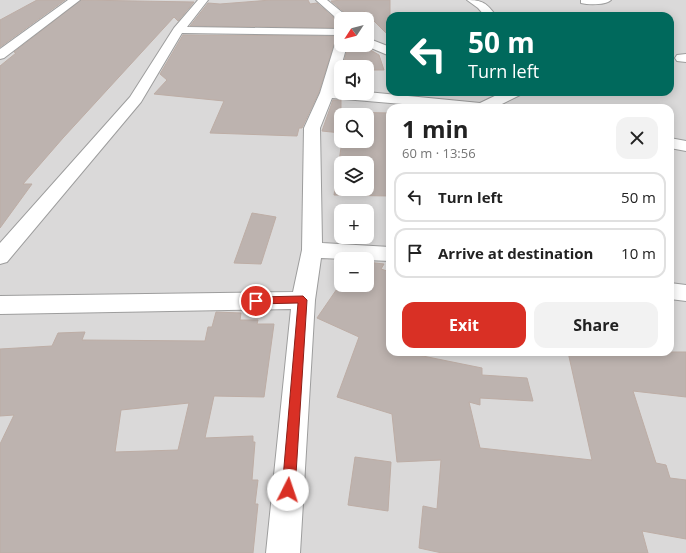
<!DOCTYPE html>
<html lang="en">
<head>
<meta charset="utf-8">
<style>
	body { margin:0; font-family:"Open Sans",sans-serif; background:#f2f2f2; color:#222; height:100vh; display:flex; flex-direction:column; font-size:15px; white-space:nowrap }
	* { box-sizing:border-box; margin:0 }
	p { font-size:13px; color:#767676 }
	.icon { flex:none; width:22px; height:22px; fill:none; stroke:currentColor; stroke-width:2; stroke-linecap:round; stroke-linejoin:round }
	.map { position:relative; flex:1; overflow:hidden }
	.drawer { position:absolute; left:386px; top:104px; width:288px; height:252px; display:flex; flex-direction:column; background:#fff; border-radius:12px; box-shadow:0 2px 10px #0003 }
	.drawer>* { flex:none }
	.hud { position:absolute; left:386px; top:12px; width:288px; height:84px; border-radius:12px; box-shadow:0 2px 10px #0003; background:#00695c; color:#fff; overflow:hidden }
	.needle { width:26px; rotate:234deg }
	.tools { position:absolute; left:334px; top:12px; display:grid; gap:8px }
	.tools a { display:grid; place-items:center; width:40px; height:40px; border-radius:8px; background:#fff; box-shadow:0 2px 10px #0003; font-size:20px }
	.pin { position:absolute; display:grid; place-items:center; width:34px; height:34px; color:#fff; margin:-17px; border:2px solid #fff; border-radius:50%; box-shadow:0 1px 4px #0007 }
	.me { position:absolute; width:44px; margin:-22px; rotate:4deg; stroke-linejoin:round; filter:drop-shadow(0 0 3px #0008) }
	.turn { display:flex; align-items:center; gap:14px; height:84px; padding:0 16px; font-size:18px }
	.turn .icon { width:52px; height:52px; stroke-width:2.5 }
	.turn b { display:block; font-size:28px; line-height:34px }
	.round { display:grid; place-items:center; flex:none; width:42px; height:42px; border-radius:12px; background:#f2f2f2 }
	.overview { display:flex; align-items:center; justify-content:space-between; height:68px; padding:0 16px }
	h1 { font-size:24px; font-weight:700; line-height:30px }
	.button { display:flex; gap:8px; margin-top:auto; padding:8px 16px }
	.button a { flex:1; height:46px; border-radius:12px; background:#d93025; color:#fff; font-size:16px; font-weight:700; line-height:46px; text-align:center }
	.button a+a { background:#f2f2f2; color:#222 }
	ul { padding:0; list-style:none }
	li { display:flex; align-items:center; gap:12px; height:50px; margin:0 8px 6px; padding:0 8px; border:2px solid #e0e0e0; border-radius:12px }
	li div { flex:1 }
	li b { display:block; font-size:15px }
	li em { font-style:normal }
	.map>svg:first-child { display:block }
	.residential { fill:#dad9d9; fill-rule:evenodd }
	.building { fill:#bdb3af; stroke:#bdada5; fill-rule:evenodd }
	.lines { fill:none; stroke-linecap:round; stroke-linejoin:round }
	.minor-casing { stroke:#9d9d9d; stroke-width:2 }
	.minor { fill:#fff; fill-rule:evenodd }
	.route { fill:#d93025; stroke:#8d1f18 }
</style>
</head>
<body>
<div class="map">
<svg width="686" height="553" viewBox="0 0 686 553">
	<rect width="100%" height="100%" fill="#ece8e2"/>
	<path class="residential" d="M0,0H686V553H0ZM390,16H670V92H390ZM341,19H367V45H341ZM341,67H367V93H341ZM390,108H670V352H390ZM341,115H367V141H341ZM341,163H367V189H341ZM341,211H367V237H341ZM341,259H367V285H341Z"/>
	<g class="building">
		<path d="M37,0H65L0,47V20Z"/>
		<path d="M81,0L194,2L178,21L174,17L63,138L23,184H32L0,228V66L16,53L14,52Z"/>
		<path d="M271,0H308L310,4L317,3L333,17L336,23L341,24V28L190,26L208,3L220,4Z"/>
		<path d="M343,0H390V37L364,11L366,19H347L344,12L331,1Z"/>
		<path d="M183,35L341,36V39L337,40L334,44L319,92L302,128H299L297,136L210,133L224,101L154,94L167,80L160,74Z"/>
		<path d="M348,45H362L379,55L384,70H367V67H343Z"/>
		<path d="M333,100H341V112L390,113V196L334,195L342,141H367V115H341V133L322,131ZM341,163H367V189H341Z"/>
		<path d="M252,213L276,217L261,264L234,263Z"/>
		<path d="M367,262L384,264L381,269L390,272V352H403L482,368V375L527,378L533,401L480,398V405L469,402L480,448L592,460L568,352H686V397L633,391L656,463L666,465L670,478L686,480V539L642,531L648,553H442L419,548L423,506L437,509L441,460L397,462L392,414L337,397L359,337L317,318L341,283V285H367Z"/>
		<path d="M216,312L241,313L240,320H258L257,324H274L264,397L214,396L205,438L253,436V442H255L252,480H258L255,504H258L253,553H0V444L14,415L0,416V349L52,346L58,333L85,332L82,340L205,341L208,327H212ZM189,403L178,450L115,452L121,410Z"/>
		<path d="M355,457L391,462L388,511L348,505Z"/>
	</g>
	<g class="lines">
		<g class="minor-casing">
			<g id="minor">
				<path d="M68,0H80L4,58L0,59V49Z"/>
				<path d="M198,0H208L187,27L341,29V35L182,33L141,102L7,262L0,264V243L130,97L174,28Z"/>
				<path d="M316,0H327L343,13L346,19H341V23L337,22L334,16Z"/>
				<path d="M467,0C482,0 487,3 496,16H485L478,8Z"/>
				<path d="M581,0H611C606,5 589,5 581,3Z"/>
				<path d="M367,38L390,47V56L364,45H367Z"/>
				<path d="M341,40V45H347L335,89L341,90V93L367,92L480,103L503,92H522L520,95L494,108H449L332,98L320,128L322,243L390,247V261L321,258L315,300L300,553H266L291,309L0,314V296L293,292L302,250L304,128L320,93L335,44L337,41Z"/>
				<path d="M686,54V62L677,61L675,58L677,55Z"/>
				<path d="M670,138L686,141V151L670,148Z"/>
				<path d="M670,283L686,285V301L670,299Z"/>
			</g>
		</g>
		<use href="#minor" class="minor"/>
	</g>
	<path class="route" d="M303,296L307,300L295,490L293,494L288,496L284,494L282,490L298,303L256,304L251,301L256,297Z"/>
</svg>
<div class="tools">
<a><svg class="needle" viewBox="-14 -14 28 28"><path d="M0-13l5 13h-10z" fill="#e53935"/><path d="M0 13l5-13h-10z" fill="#767676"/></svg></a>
<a><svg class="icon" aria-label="sound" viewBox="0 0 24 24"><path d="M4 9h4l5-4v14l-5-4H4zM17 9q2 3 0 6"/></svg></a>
<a><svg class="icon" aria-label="search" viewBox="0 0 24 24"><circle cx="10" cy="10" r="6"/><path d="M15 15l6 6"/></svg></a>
<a><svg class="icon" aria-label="layers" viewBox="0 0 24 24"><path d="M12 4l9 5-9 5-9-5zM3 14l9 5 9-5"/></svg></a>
<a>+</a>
<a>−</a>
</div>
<div class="pin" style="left:256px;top:301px;background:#d93025"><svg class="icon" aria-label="arrive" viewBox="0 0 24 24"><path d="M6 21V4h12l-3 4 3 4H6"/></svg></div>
<svg class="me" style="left:288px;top:490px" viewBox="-20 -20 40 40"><circle r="19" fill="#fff"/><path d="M0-13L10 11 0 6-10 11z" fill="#d93025"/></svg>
<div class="hud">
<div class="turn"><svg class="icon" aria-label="left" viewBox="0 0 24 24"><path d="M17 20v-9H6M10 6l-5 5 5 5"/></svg><div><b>50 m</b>Turn left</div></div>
</div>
<section class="drawer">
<div class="overview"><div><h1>1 min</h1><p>60 m · 13:56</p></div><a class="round"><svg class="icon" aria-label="close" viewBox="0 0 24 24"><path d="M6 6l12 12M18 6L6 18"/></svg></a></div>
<ul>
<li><svg class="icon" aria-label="left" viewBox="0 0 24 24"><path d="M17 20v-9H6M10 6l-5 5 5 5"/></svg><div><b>Turn left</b></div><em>50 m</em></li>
<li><svg class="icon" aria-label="arrive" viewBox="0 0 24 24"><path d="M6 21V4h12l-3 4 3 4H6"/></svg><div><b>Arrive at destination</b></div><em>10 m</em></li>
</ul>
<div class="button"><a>Exit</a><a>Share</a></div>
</section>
</div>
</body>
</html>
